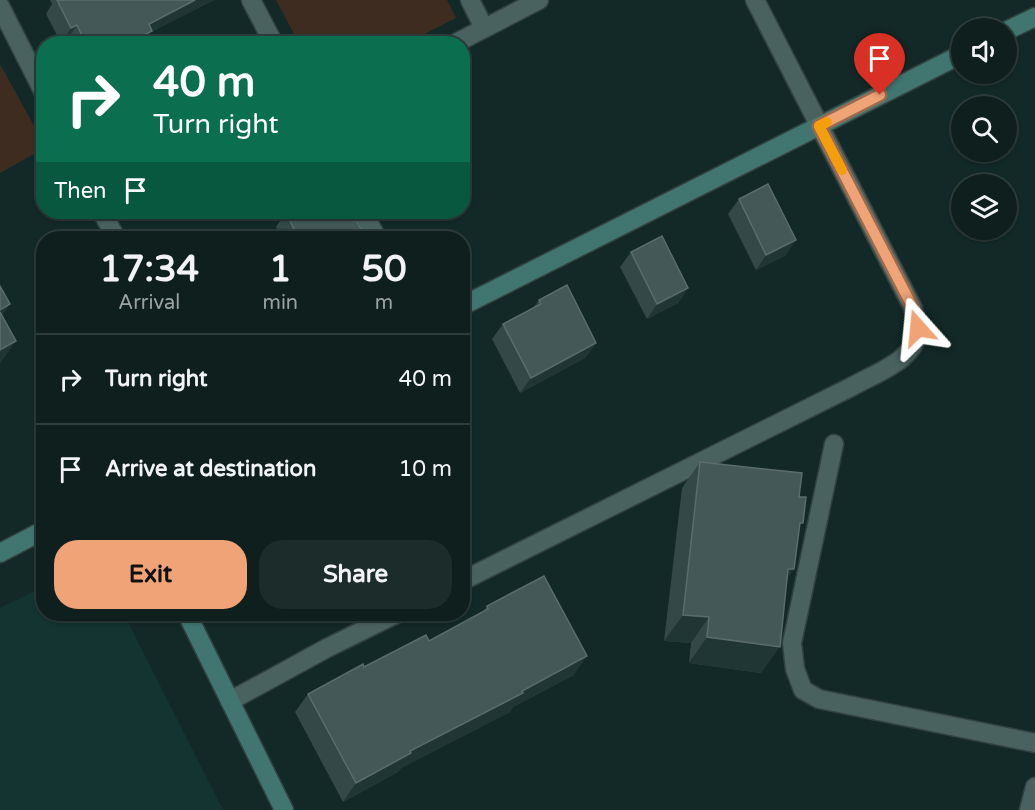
<!DOCTYPE html>
<html lang="en">
<head>
<meta charset="utf-8">
<style>
	body { margin:0; font-family:"Varela Round",sans-serif; background:#1c2c2a; color:#f1f3f6; height:100vh; display:flex; flex-direction:column; font-size:22px; white-space:nowrap }
	* { box-sizing:border-box; margin:0 }
	p { font-size:20px; color:#9ba2a4 }
	.icon { flex:none; width:33px; height:33px; fill:none; stroke:currentColor; stroke-width:2; stroke-linecap:round; stroke-linejoin:round }
	.map { position:relative; flex:1; overflow:hidden }
	.panel { position:absolute; left:36px; top:231px; width:434px; height:390px; display:flex; flex-direction:column; background:#0e1f1d; border-radius:24px; box-shadow:0 2px 4px #0004,0 0 0 2px #2e3d3b }
	.panel>* { flex:none }
	.hud { position:absolute; left:36px; top:36px; width:434px; height:183px; border-radius:24px; box-shadow:0 2px 4px #0004,0 0 0 2px #2e3d3b; background:#0b6e4f; color:#fff; overflow:hidden }
	.buttons { position:absolute; left:951px; top:18px; display:grid; gap:12px }
	.buttons a { display:grid; place-items:center; width:66px; height:66px; border-radius:50%; background:#0e1f1d; box-shadow:0 2px 4px #0004,0 0 0 2px #2e3d3b; font-size:30px }
	.pin { position:absolute; display:grid; place-items:center; width:51px; height:51px; color:#fff; margin:-62px -26px; border-radius:50% 50% 50% 0; rotate:-45deg; box-shadow:0 0 6px #0007 }
	.pin .icon { rotate:45deg }
	.me { position:absolute; width:66px; margin:-33px; rotate:342deg; stroke-linejoin:round; filter:drop-shadow(0 0 4px #0008) }
	.turn { display:flex; align-items:center; gap:21px; height:126px; padding:0 18px; font-size:27px }
	.turn .icon { width:78px; height:78px; stroke-width:2.5 }
	.turn b { display:block; font-size:42px; line-height:51px }
	.then { display:flex; align-items:center; height:57px; padding:0 18px; background:#0003; gap:12px; font-size:22px }
	.eta { display:flex; justify-content:space-evenly; align-items:center; height:102px; text-align:center }
	.eta b { font-size:36px; font-weight:800; line-height:42px }
	.button { display:flex; gap:12px; margin-top:auto; padding:12px 18px }
	.button a { flex:1; height:69px; border-radius:24px; background:#efa377; color:#111; font-size:24px; font-weight:800; line-height:69px; text-align:center }
	.button a+a { background:#1c2c2a; color:#f1f3f6 }
	ul { padding:0; list-style:none }
	li { display:flex; align-items:center; gap:18px; height:90px; padding:0 18px; border-top:2px solid #2e3d3b }
	li div { flex:1 }
	li b { display:block; font-size:22px }
	li em { font-style:normal }
	.map>svg:first-child { display:block }
	.built { fill:#143431 }
	.park { fill:#3e2c21 }
	.lines { fill:none; stroke-linecap:round; stroke-linejoin:round }
	.street-casing { stroke:#324240; stroke-width:21 }
	.secondary-casing { stroke:#324240; stroke-width:21 }
	.street { stroke:#4a625f; stroke-width:18 }
	.secondary { stroke:#407570; stroke-width:18 }
	.wall { fill:#344947 }
	.shaded-wall { fill:#203634 }
	.building { fill:#445957; stroke:#5a6d6b; stroke-width:1.5 }
	.route-casing { stroke:#9b6a4d; stroke-width:15 }
	.route { stroke:#efa377; stroke-width:10 }
	.slow { stroke:#f59e0b; stroke-width:10 }
</style>
</head>
<body>
<div class="map">
<svg width="1035" height="810" viewBox="0 0 1035 810">
	<rect width="100%" height="100%" fill="#132927"/>
	<path class="built" d="M43,587L44,614H124L223,810H0V608Z"/>
	<g class="park">
		<path d="M276,0H447L456,18L407,43H299Z"/>
		<path d="M0,64L44,144L43,149L0,173Z"/>
	</g>
	<g class="lines">
		<g class="street-casing">
			<g id="street">
				<path d="M251,0L274,44"/>
				<path d="M470,0L484,28"/>
				<path d="M0,6L44,93"/>
				<path d="M454,44L539,0"/>
				<path d="M102,212L116,238"/>
				<path d="M363,212L377,238"/>
				<path d="M834,444L792,643L795,669L803,690L819,699L1035,743"/>
				<path d="M462,581L853,386C876,373 919,359 918,327C917,321 914,314 913,308L755,0"/>
				<path d="M230,701L327,648L396,614"/>
				<path d="M1029,810L1035,787"/>
			</g>
		</g>
		<g class="secondary-casing">
			<g id="secondary">
				<path d="M1006,31L1035,17"/>
				<path d="M462,306L962,54"/>
				<path d="M0,553L44,530"/>
				<path d="M187,614L284,810"/>
			</g>
		</g>
		<use href="#street" class="street"/>
		<use href="#secondary" class="secondary"/>
	</g>
	<g class="wall">
		<path d="M50,0H214L151,32L143,44H68L67,40L61,43L46,14L52,4Z"/>
		<path d="M739,199L786,255L756,270L728,214Z"/>
		<path d="M286,212L366,238H281L276,227Z"/>
		<path d="M631,252L688,288L678,303L647,319L620,267Z"/>
		<path d="M539,300L596,343L585,358L520,393L492,339L503,324L533,308Z"/>
		<path d="M700,462L799,497V528L787,578L761,673L689,663L691,643L664,641L682,488Z"/>
		<path d="M487,606L574,675L513,707L510,712L401,768L398,772L343,802L295,712L308,694L364,667L429,641L483,612Z"/>
		<path d="M329,614H345L332,620Z"/>
	</g>
	<g class="shaded-wall">
		<path d="M195,0H214L151,32L143,44H127L149,24Z"/>
		<path d="M77,25L67,40L61,43L71,28Z"/>
		<path d="M796,240L786,255L756,270L766,255Z"/>
		<path d="M688,288L678,303L647,319L657,304Z"/>
		<path d="M10,304L0,319V310Z"/>
		<path d="M16,341L1,362L0,363V350Z"/>
		<path d="M596,343L585,358L520,393L531,378Z"/>
		<path d="M788,569H794L775,596Z"/>
		<path d="M337,614H345L332,620Z"/>
		<path d="M683,615L709,617L691,643L664,641Z"/>
		<path d="M707,637L780,647L761,673L689,663Z"/>
		<path d="M587,656L574,675L513,707L510,712L401,768L398,772L343,802L356,783L410,751Z"/>
	</g>
	<g class="building">
		<path d="M57,0H195L149,24L152,31L127,44H86L77,25L71,28Z"/>
		<path d="M768,184L796,240L766,255L739,199Z"/>
		<path d="M286,212H349L354,221L356,220L366,238H298Z"/>
		<path d="M662,236L688,288L657,304L631,252Z"/>
		<path d="M567,285L596,343L531,378L503,324L541,304L539,300Z"/>
		<path d="M0,286L10,304L0,310Z"/>
		<path d="M0,312L16,341L0,350Z"/>
		<path d="M700,462L802,473L799,497H806L803,523H800L794,569H788L780,647L707,637L709,617L683,615Z"/>
		<path d="M544,576L587,656L522,691L523,693L410,751L411,753L356,783L308,694L363,664L364,667L426,635L429,641L488,609L487,606Z"/>
	</g>
	<g class="lines">
		<g class="route-casing">
			<path id="route" d="M880,95L819,126L913,308L918,328"/>
		</g>
		<use href="#route" class="route"/>
		<path class="slow" d="M827,122L819,126L842,170"/>
	</g>
</svg>
<div class="buttons">
<a><svg class="icon" aria-label="sound" viewBox="0 0 24 24"><path d="M4 9h4l5-4v14l-5-4H4zM17 9q2 3 0 6"/></svg></a>
<a><svg class="icon" aria-label="search" viewBox="0 0 24 24"><circle cx="10" cy="10" r="6"/><path d="M15 15l6 6"/></svg></a>
<a><svg class="icon" aria-label="layers" viewBox="0 0 24 24"><path d="M12 4l9 5-9 5-9-5zM3 14l9 5 9-5"/></svg></a>
</div>
<div class="pin" style="left:880px;top:95px;background:#d93025"><svg class="icon" aria-label="arrive" viewBox="0 0 24 24"><path d="M6 21V4h12l-3 4 3 4H6"/></svg></div>
<svg class="me" style="left:918px;top:328px" viewBox="-20 -20 40 40"><path d="M0-17L14 15 0 8-14 15z" fill="#efa377" stroke="#fff" stroke-width="4"/></svg>
<div class="hud">
<div class="turn"><svg class="icon" aria-label="right" viewBox="0 0 24 24"><path d="M7 20v-9h11M14 6l5 5-5 5"/></svg><div><b>40 m</b>Turn right</div></div>
<div class="then">Then<svg class="icon" aria-label="arrive" viewBox="0 0 24 24"><path d="M6 21V4h12l-3 4 3 4H6"/></svg></div>
</div>
<section class="panel">
<div class="eta">
<div><b>17:34</b><p>Arrival</p></div>
<div><b>1</b><p>min</p></div>
<div><b>50</b><p>m</p></div>
</div>
<ul>
<li><svg class="icon" aria-label="right" viewBox="0 0 24 24"><path d="M7 20v-9h11M14 6l5 5-5 5"/></svg><div><b>Turn right</b></div><em>40 m</em></li>
<li><svg class="icon" aria-label="arrive" viewBox="0 0 24 24"><path d="M6 21V4h12l-3 4 3 4H6"/></svg><div><b>Arrive at destination</b></div><em>10 m</em></li>
</ul>
<div class="button"><a>Exit</a><a>Share</a></div>
</section>
</div>
</body>
</html>
